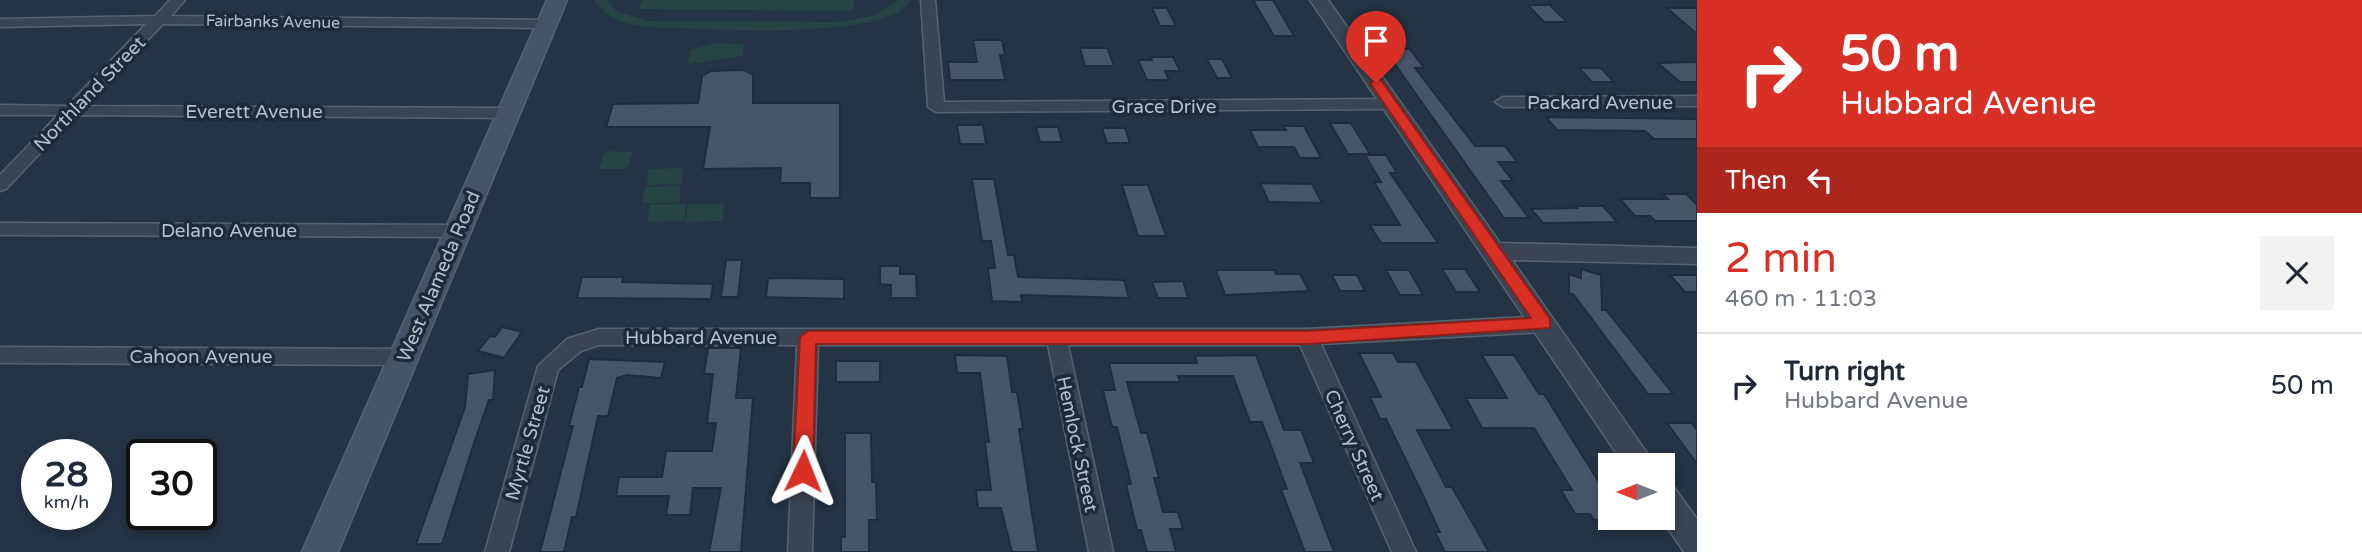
<!DOCTYPE html>
<html lang="en">
<head>
<meta charset="utf-8">
<style>
	body { margin:0; font-family:"Varela Round",sans-serif; background:#f2f2f3; color:#1f2937; height:100vh; display:flex; flex-direction:column; font-size:26px; white-space:nowrap }
	* { box-sizing:border-box; margin:0 }
	p { font-size:23px; color:#747a83 }
	.icon { flex:none; width:38px; height:38px; fill:none; stroke:currentColor; stroke-width:2; stroke-linecap:round; stroke-linejoin:round }
	.map { position:relative; flex:1; overflow:hidden }
	.sheet { display:flex; flex-direction:column; background:#fff; width:665px }
	.sheet>* { flex:none }
	.hud { background:#d93025; color:#fff; overflow:hidden }
	.needle { width:46px; rotate:270deg }
	.fabs { position:absolute; left:1598px; top:453px; display:grid; gap:14px }
	.fabs a { display:grid; place-items:center; width:77px; height:77px; border-radius:0px; background:#fff; box-shadow:0 4px 10px #0003; font-size:35px }
	.speed { position:absolute; left:21px; top:439px; display:flex; gap:14px; font-size:35px; font-weight:700; text-align:center }
	.speed>* { display:grid; place-content:center; width:91px; height:91px; border-radius:50%; background:#fff; box-shadow:0 4px 10px #0003; line-height:1 }
	.speed small { font-size:18px; font-weight:400 }
	.speed .limit { border:4px solid #111; border-radius:10px; background:#fff; color:#111 }
	.pin { position:absolute; display:grid; place-items:center; width:60px; height:60px; color:#fff; margin:-72px -30px; border-radius:50% 50% 50% 0; rotate:-45deg; box-shadow:0 0 7px #0007 }
	.pin .icon { rotate:45deg }
	.me { position:absolute; width:77px; margin:-38px; rotate:2deg; stroke-linejoin:round; filter:drop-shadow(0 0 5px #0008) }
	.turn { display:flex; align-items:center; gap:24px; height:147px; padding:0 28px; font-size:32px }
	.turn .icon { width:91px; height:91px; stroke-width:2.5 }
	.turn b { display:block; font-size:49px; line-height:60px }
	.then { display:flex; align-items:center; height:66px; padding:0 28px; background:#0003; gap:14px; font-size:26px }
	.round { display:grid; place-items:center; flex:none; width:74px; height:74px; border-radius:0px; background:#f2f2f3 }
	.headline { display:flex; align-items:center; justify-content:space-between; height:119px; padding:0 28px }
	h1 { font-size:42px; font-weight:600; line-height:52px; color:#d93025 }
	ul { padding:0; list-style:none }
	li { display:flex; align-items:center; gap:21px; height:105px; padding:0 28px; border-top:2px solid #e0e1e3 }
	li div { flex:1 }
	li b { display:block; font-size:26px }
	li em { font-style:normal }
	main { display:flex; flex:1; min-height:0 }
	.map>svg:first-child { display:block }
	.green { fill:#264345 }
	.building { fill:#465668; stroke:#1f2c3b; stroke-width:2 }
	.lines { fill:none; stroke-linecap:round; stroke-linejoin:round }
	.minor-casing { stroke:#576371; stroke-width:3 }
	.tertiary-casing { stroke:#576371; stroke-width:3 }
	.secondary-casing { stroke:#576371; stroke-width:3 }
	.minor { fill:#394553; fill-rule:evenodd }
	.tertiary { fill:#394553; fill-rule:evenodd }
	.secondary { fill:#465467; fill-rule:evenodd }
	.route { fill:#d93025; stroke:#8d1f18; stroke-width:2 }
	.labels { text-anchor:middle; stroke-width:7; stroke-linejoin:round; paint-order:stroke }
	.far-street-label { font-size:16px; fill:#b6c0cd; stroke:#1d2a39 }
	.street-label { font-size:19px; fill:#b6c0cd; stroke:#1d2a39 }
</style>
</head>
<body>
<main>
<div class="map">
<svg width="1697" height="552" viewBox="0 0 1697 552">
	<rect width="100%" height="100%" fill="#243444"/>
	<g class="green">
		<path d="M594,0H607L616,11L649,21L837,22L873,16L899,0H911C890,42 708,28 661,28C635,26 610,24 594,0Z"/>
		<path d="M642,0H854L853,11L639,9Z"/>
		<path d="M716,43L744,44L743,56L688,64L690,50Z"/>
		<path d="M605,151L633,152L627,169H599Z"/>
		<path d="M684,168L682,184L646,185L649,169Z"/>
		<path d="M681,186L679,203H642L645,187Z"/>
		<path d="M650,204H686L684,221L647,222Z"/>
		<path d="M688,204H724L723,221L685,222Z"/>
	</g>
	<g class="building">
		<path d="M1253,0H1273L1294,36H1274Z"/>
		<path d="M1528,5H1550L1567,22H1544Z"/>
		<path d="M1152,8H1167L1176,26H1160Z"/>
		<path d="M1667,8H1697V34Z"/>
		<path d="M973,40H1002L1005,55H1000L1005,80H950L948,62H977Z"/>
		<path d="M1080,48H1107L1114,66H1085Z"/>
		<path d="M1384,49H1410L1424,68H1415L1475,146H1505L1517,162H1498L1513,181H1501L1529,218H1504Z"/>
		<path d="M1151,57H1173L1180,71H1165L1169,80H1147L1138,60H1152Z"/>
		<path d="M1207,59H1222L1232,78H1217Z"/>
		<path d="M1697,62V82H1680L1658,63Z"/>
		<path d="M1579,68H1601L1614,82H1592Z"/>
		<path d="M744,70L753,75V103H840V198H810V183H780L781,168L703,169L710,127H606L613,104L698,103L702,76L711,71Z"/>
		<path d="M1546,117L1697,119V139H1654L1645,131L1557,130Z"/>
		<path d="M1330,123H1351L1370,154H1348Z"/>
		<path d="M957,125H983L986,144H960Z"/>
		<path d="M1283,126H1304L1321,158H1300L1294,147H1258L1250,130H1286Z"/>
		<path d="M1036,127H1058L1062,142H1040Z"/>
		<path d="M1102,128H1125L1130,143H1107Z"/>
		<path d="M1365,155H1386L1397,173H1390L1438,243H1381L1370,225H1400L1374,182H1381Z"/>
		<path d="M972,179H994L1008,255H1014L1018,277L1124,280L1129,298L1021,295L1022,302L992,301L988,268H995L991,241H982Z"/>
		<path d="M1260,183L1312,184L1322,203L1269,202Z"/>
		<path d="M1122,185H1148L1166,236H1138Z"/>
		<path d="M1663,194H1686L1697,205V221H1655L1650,216H1635L1620,199H1668Z"/>
		<path d="M1576,206H1603L1617,222L1543,223L1531,209L1577,208Z"/>
		<path d="M726,260H742L738,297H721Z"/>
		<path d="M880,266H900V274H916L917,298H891V285L880,284Z"/>
		<path d="M1442,269H1465L1480,292H1456Z"/>
		<path d="M1581,269L1601,275L1602,310H1606L1673,394H1648L1574,295L1569,293V274L1581,278Z"/>
		<path d="M1216,270H1274L1276,274H1300L1309,291L1225,295Z"/>
		<path d="M1386,270H1409L1423,295H1400Z"/>
		<path d="M1332,275H1357L1365,291H1340Z"/>
		<path d="M1670,275H1697V292H1685Z"/>
		<path d="M582,277H623L622,282L713,284L711,299L577,298Z"/>
		<path d="M768,278L844,279V299L766,297Z"/>
		<path d="M1183,281L1188,298H1158L1152,282Z"/>
		<path d="M502,327L522,332L504,358L478,351L490,336L495,337Z"/>
		<path d="M708,348H741L736,398H753L741,552H709L721,488H693L690,515H666L669,496H616L619,477H662L666,451H712L716,423H707L713,374H704Z"/>
		<path d="M1359,353H1393L1398,362H1416L1453,430H1417L1446,487H1452L1489,552H1445L1435,532H1440L1419,487L1386,419H1380L1370,397H1381Z"/>
		<path d="M955,355L1007,356L1012,392H1017L1023,429H1019L1038,552H1012L1001,508H978L976,490H991L985,442H989L980,373H957Z"/>
		<path d="M1256,355L1284,430H1301L1314,463H1300L1334,552H1305L1281,489H1287L1262,422H1250L1233,376H1178L1180,382H1127L1141,433H1147L1159,478H1154L1163,512H1178L1183,529H1170L1176,552H1147L1141,530H1137L1126,484H1131L1117,427H1112L1103,390H1115L1109,363H1197L1195,356Z"/>
		<path d="M1482,355H1514L1539,394H1544L1610,500V520H1594L1590,514H1575L1561,490H1572L1534,428H1482L1466,398H1507Z"/>
		<path d="M589,359L665,362L661,378L627,375L617,378L608,416H598L576,517H572L564,552H540L573,426H569L579,387H582Z"/>
		<rect x="836" y="361" width="44" height="21"/>
		<path d="M495,370L493,400H489L473,446L442,544H416L465,407L468,374Z"/>
		<path d="M1667,423H1692L1697,430V464Z"/>
		<path d="M845,433H871L872,482H876L877,520H869V552H841V537H845Z"/>
	</g>
	<g class="lines">
		<g class="minor-casing">
			<g id="minor">
				<path d="M170,0H185L171,16L547,20L554,24L547,28L163,24L85,106L509,108L517,113L509,118L76,115L6,189L0,191V175L58,115H0V105L67,106L146,24L0,27V19L155,16Z"/>
				<path d="M921,0H935L944,102L1391,99L1399,104L1391,109L936,112L928,107Z"/>
				<path d="M1697,96V106L1503,107L1495,102L1503,97Z"/>
				<path d="M0,223L458,225L467,231L458,237L0,235Z"/>
				<path d="M1544,316L1551,319L1554,324L1551,329L1544,332L1321,344L1416,552H1392L1300,345H1068L1113,552H1089L1048,345H818L812,552H788L797,345H599L581,351L558,370L509,552H485L538,366L567,339L599,329H1307Z"/>
				<path d="M0,347L403,349L410,351L413,357L410,363L403,365L0,363Z"/>
			</g>
		</g>
		<g class="tertiary-casing">
			<g id="tertiary">
				<path d="M1310,0H1328L1500,243L1697,248V264L1512,260L1656,466H1625Z"/>
				<path d="M1662,482L1673,486L1697,519V552H1684L1661,518Z"/>
			</g>
		</g>
		<g class="secondary-casing">
			<path id="secondary" d="M547,0H567L338,552H302Z"/>
		</g>
		<use href="#minor" class="minor"/>
		<use href="#tertiary" class="tertiary"/>
		<use href="#secondary" class="secondary"/>
	</g>
	<path class="route" d="M1376,79L1381,80L1550,319V328L1307,344H816L813,471L810,477H796L793,471L800,337L808,331H1307L1531,318L1370,83Z"/>
	<g class="labels">
		<g class="far-street-label">
			<text transform="translate(273 21) rotate(1)" y="6">Fairbanks Avenue</text>
		</g>
		<g class="street-label">
			<text transform="translate(89 93) rotate(-46)" y="7">Northland Street</text>
			<text x="1600" y="109">Packard Avenue</text>
			<text x="1164" y="113">Grace Drive</text>
			<text x="254" y="118">Everett Avenue</text>
			<text x="229" y="237">Delano Avenue</text>
			<text transform="translate(438 276) rotate(-67)" y="7">West Alameda Road</text>
			<text x="701" y="344">Hubbard Avenue</text>
			<text x="201" y="363">Cahoon Avenue</text>
			<text transform="translate(527 443) rotate(-74)" y="7">Myrtle Street</text>
			<text transform="translate(1078 444) rotate(78)" y="7">Hemlock Street</text>
			<text transform="translate(1355 445) rotate(66)" y="7">Cherry Street</text>
		</g>
	</g>
</svg>
<div class="fabs">
<a><svg class="needle" viewBox="-14 -14 28 28"><path d="M0-13l5 13h-10z" fill="#e53935"/><path d="M0 13l5-13h-10z" fill="#747a83"/></svg></a>
</div>
<div class="speed"><div>28<small>km/h</small></div><div class="limit">30</div></div>
<div class="pin" style="left:1376px;top:83px;background:#d93025"><svg class="icon" aria-label="arrive" viewBox="0 0 24 24"><path d="M6 21V4h12l-3 4 3 4H6"/></svg></div>
<svg class="me" style="left:803px;top:471px" viewBox="-20 -20 40 40"><path d="M0-17L14 15 0 8-14 15z" fill="#d93025" stroke="#fff" stroke-width="4"/></svg>
</div>
<section class="sheet">
<div class="hud">
<div class="turn"><svg class="icon" aria-label="right" viewBox="0 0 24 24"><path d="M7 20v-9h11M14 6l5 5-5 5"/></svg><div><b>50 m</b>Hubbard Avenue</div></div>
<div class="then">Then<svg class="icon" aria-label="left" viewBox="0 0 24 24"><path d="M17 20v-9H6M10 6l-5 5 5 5"/></svg></div>
</div>
<div class="headline"><div><h1>2 min</h1><p>460 m · 11:03</p></div><a class="round"><svg class="icon" aria-label="close" viewBox="0 0 24 24"><path d="M6 6l12 12M18 6L6 18"/></svg></a></div>
<ul>
<li><svg class="icon" aria-label="right" viewBox="0 0 24 24"><path d="M7 20v-9h11M14 6l5 5-5 5"/></svg><div><b>Turn right</b><p>Hubbard Avenue</p></div><em>50 m</em></li>
</ul>
</section>
</main>
</body>
</html>
